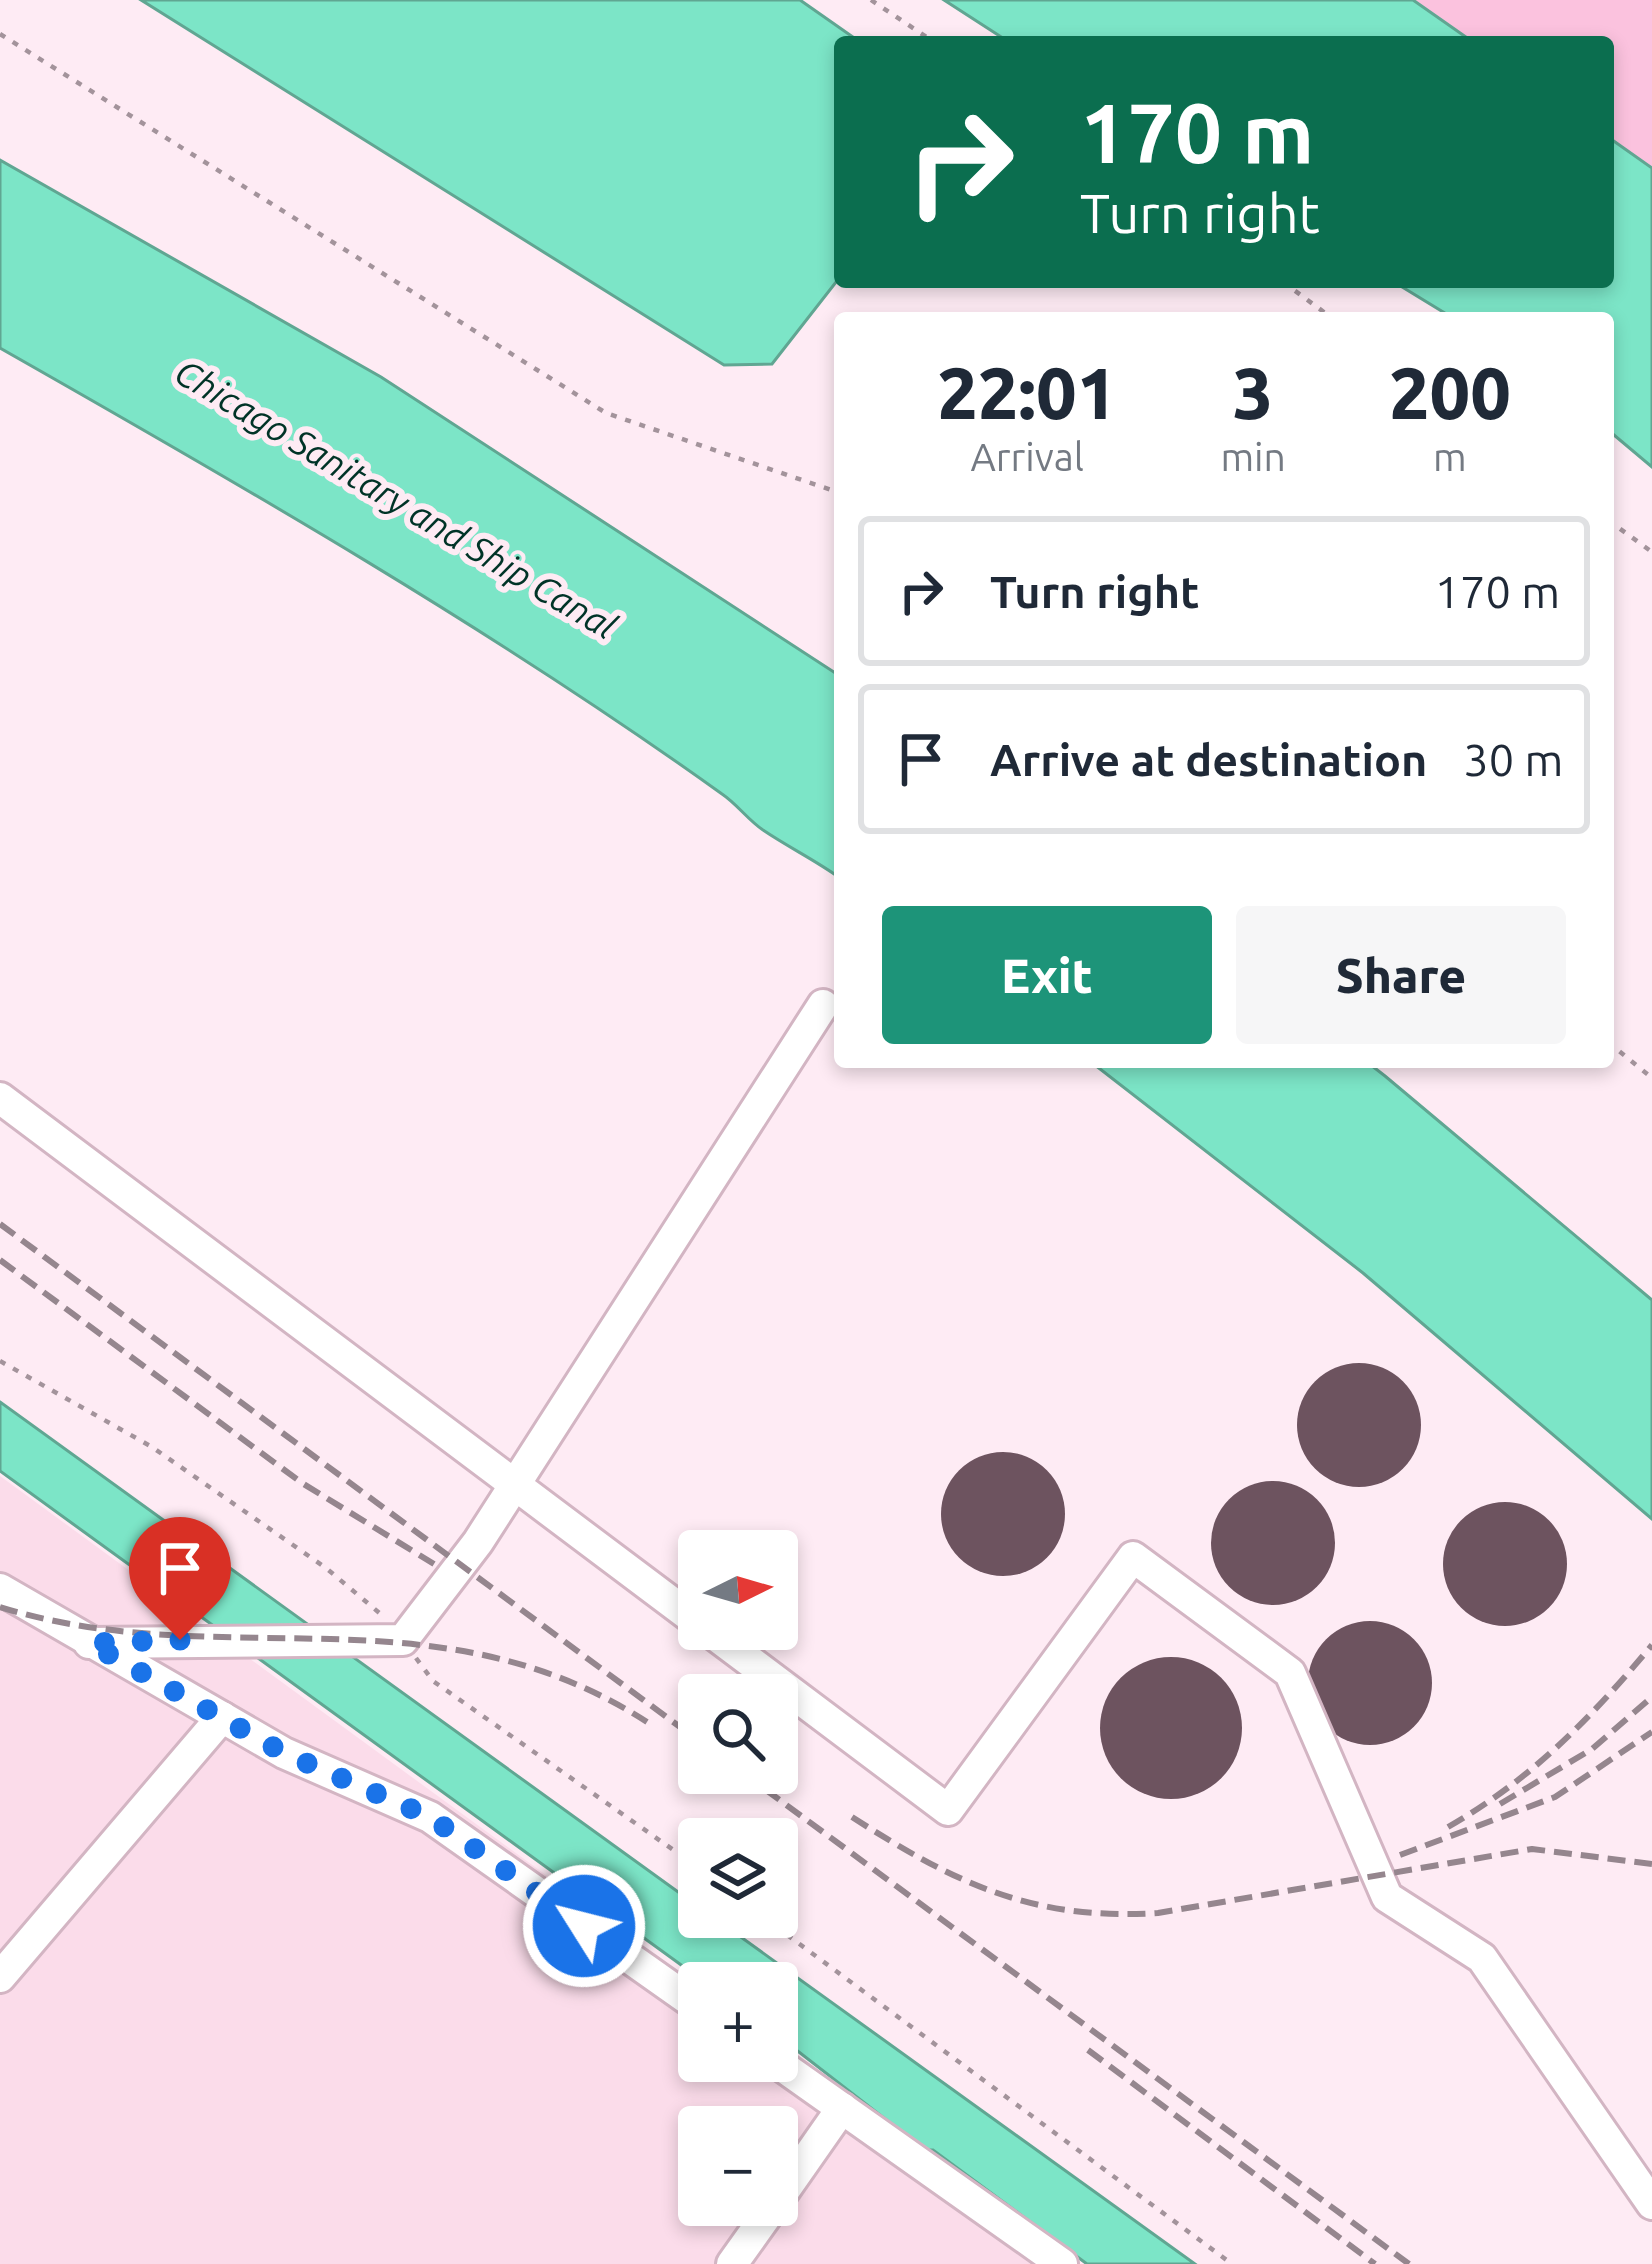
<!DOCTYPE html>
<html lang="en">
<head>
<meta charset="utf-8">
<style>
	body { margin:0; font-family:Ubuntu,sans-serif; background:#f6f6f7; color:#1f2937; height:100vh; display:flex; flex-direction:column; font-size:45px; white-space:nowrap }
	* { box-sizing:border-box; margin:0 }
	p { font-size:39px; color:#747a83 }
	.icon { flex:none; width:66px; height:66px; fill:none; stroke:currentColor; stroke-width:2; stroke-linecap:round; stroke-linejoin:round }
	.map { position:relative; flex:1; overflow:hidden }
	.side { position:absolute; left:834px; top:312px; width:780px; height:756px; display:flex; flex-direction:column; background:#fff; border-radius:12px; box-shadow:0 6px 18px #0003 }
	.side>* { flex:none }
	.hud { position:absolute; left:834px; top:36px; width:780px; height:252px; border-radius:12px; box-shadow:0 6px 18px #0003; background:#0b6e4f; color:#fff; overflow:hidden }
	.needle { width:78px; rotate:85deg }
	.tools { position:absolute; left:678px; top:1530px; display:grid; gap:24px }
	.tools a { display:grid; place-items:center; width:120px; height:120px; border-radius:12px; background:#fff; box-shadow:0 6px 18px #0003; font-size:60px }
	.pin { position:absolute; display:grid; place-items:center; width:102px; height:102px; color:#fff; margin:-123px -51px; border-radius:50% 50% 50% 0; rotate:-45deg; box-shadow:0 0 12px #0007 }
	.pin .icon { rotate:45deg }
	.me { position:absolute; width:132px; margin:-66px; rotate:306deg; stroke-linejoin:round; filter:drop-shadow(0 0 9px #0008) }
	.turn { display:flex; align-items:center; gap:42px; height:252px; padding:0 48px; font-size:54px }
	.turn .icon { width:156px; height:156px; stroke-width:2.5 }
	.turn b { display:block; font-size:84px; line-height:102px }
	.eta { display:flex; justify-content:space-evenly; align-items:center; height:204px; text-align:center }
	.eta b { font-size:72px; font-weight:800; line-height:84px }
	.primary-button { display:flex; gap:24px; margin-top:auto; padding:24px 48px }
	.primary-button a { flex:1; height:138px; border-radius:12px; background:#1d9479; color:#fff; font-size:48px; font-weight:800; line-height:138px; text-align:center }
	.primary-button a+a { background:#f6f6f7; color:#1f2937 }
	ul { padding:0; list-style:none }
	li { display:flex; align-items:center; gap:36px; height:150px; margin:0 24px 18px; padding:0 24px; border:6px solid #e0e1e3; border-radius:12px }
	li div { flex:1 }
	li b { display:block; font-size:45px }
	li em { font-style:normal }
	.map>svg:first-child { display:block }
	.built { fill:#fbdcea; fill-rule:evenodd }
	.green { fill:#fbc2de }
	.water { fill:#7ce5c7; stroke:#60a692; stroke-width:3 }
	.building { fill:#6d535f }
	.lines { fill:none; stroke-linecap:round; stroke-linejoin:round }
	.minor-casing { stroke:#d3b5c3; stroke-width:36 }
	.path { stroke:#a3939b; stroke-width:4.5; stroke-dasharray:6 9; stroke-linecap:butt }
	.minor { stroke:#fff; stroke-width:30 }
	.rail { stroke:#95868e; stroke-width:6; stroke-dasharray:18 9; stroke-linecap:butt }
	.route { stroke:#1a73e8; stroke-width:21; stroke-dasharray:0 37.8 }
	.labels { text-anchor:middle; stroke-width:12; stroke-linejoin:round; paint-order:stroke }
	.water-label { font-size:36px; font-style:italic; fill:#003327; stroke:#feebf4 }
</style>
</head>
<body>
<div class="map">
<svg width="1652" height="2264" viewBox="0 0 1652 2264">
	<rect width="100%" height="100%" fill="#feebf4"/>
	<path class="built" d="M0,1476L699,1987V2061H777V2044L1075,2264H0ZM699,2127H777V2205H699Z"/>
	<path class="green" d="M1413,0H1652V168L1608,137V42H1473Z"/>
	<g class="water">
		<path d="M141,0H800L860,42H840V277L772,364L724,365Z"/>
		<path d="M944,0H1413L1473,42H1009Z"/>
		<path d="M1608,137L1652,168V467L1608,430V318H1453L1394,282H1608Z"/>
		<path d="M0,160L381,377L840,676V878C815,860 788,847 763,830C748,820 737,804 722,794C495,631 243,486 0,348Z"/>
		<path d="M1091,1062H1367L1385,1076L1652,1300V1519L1363,1273Z"/>
		<path d="M0,1402L699,1907V1917H713L1195,2264H1087L933,2150H925L777,2035V1983H706L0,1471Z"/>
	</g>
	<g class="building">
		<circle cx="1359" cy="1425" r="62"/>
		<circle cx="1003" cy="1514" r="62"/>
		<circle cx="1273" cy="1543" r="62"/>
		<circle cx="1505" cy="1564" r="62"/>
		<circle cx="1370" cy="1683" r="62"/>
		<circle cx="1171" cy="1728" r="71"/>
	</g>
	<g class="lines">
		<g class="minor-casing">
			<g id="minor">
				<path d="M0,1098L699,1623"/>
				<path d="M0,1589L284,1753L430,1817L699,2007"/>
				<path d="M707,1629L948,1810L1133,1557L1290,1673L1387,1897L1482,1958L1652,2204"/>
				<path d="M89,1643L403,1640L478,1542L823,1005"/>
				<path d="M0,1977L222,1717"/>
				<path d="M775,2061L1062,2264"/>
				<path d="M777,2201L842,2108"/>
				<path d="M732,2264L774,2205"/>
			</g>
		</g>
		<g class="path">
			<path d="M871,0L934,42"/>
			<path d="M0,34L606,413L840,493"/>
			<path d="M1283,282L1332,318"/>
			<path d="M1608,520L1652,552"/>
			<path d="M1608,1042L1652,1078"/>
			<path d="M0,1361L152,1447L326,1568L383,1616"/>
			<path d="M416,1658L433,1681L699,1868"/>
			<path d="M763,1917L1232,2264"/>
		</g>
		<use href="#minor" class="minor"/>
		<g class="rail">
			<path d="M0,1224L699,1741"/>
			<path d="M0,1260L302,1483L434,1564"/>
			<path d="M0,1607C223,1676 434,1585 647,1722"/>
			<path d="M743,1773L1409,2264"/>
			<path d="M1500,1804L1592,1749L1652,1697"/>
			<path d="M852,1817C955,1883 1032,1921 1158,1913L1532,1849L1652,1864"/>
			<path d="M1448,1827C1532,1779 1591,1718 1652,1645"/>
			<path d="M1400,1855L1555,1797L1652,1732"/>
			<path d="M1088,2050L1375,2264"/>
		</g>
	</g>
	<g class="lines">
		<path class="route" d="M180,1640L89,1643L284,1753L430,1817L584,1926"/>
	</g>
	<g class="labels">
		<g class="water-label">
			<text transform="translate(396 499) rotate(31)" y="13">Chicago Sanitary and Ship Canal</text>
		</g>
	</g>
</svg>
<div class="tools">
<a><svg class="needle" viewBox="-14 -14 28 28"><path d="M0-13l5 13h-10z" fill="#e53935"/><path d="M0 13l5-13h-10z" fill="#747a83"/></svg></a>
<a><svg class="icon" aria-label="search" viewBox="0 0 24 24"><circle cx="10" cy="10" r="6"/><path d="M15 15l6 6"/></svg></a>
<a><svg class="icon" aria-label="layers" viewBox="0 0 24 24"><path d="M12 4l9 5-9 5-9-5zM3 14l9 5 9-5"/></svg></a>
<a>+</a>
<a>−</a>
</div>
<div class="pin" style="left:180px;top:1640px;background:#d93025"><svg class="icon" aria-label="arrive" viewBox="0 0 24 24"><path d="M6 21V4h12l-3 4 3 4H6"/></svg></div>
<svg class="me" style="left:584px;top:1926px" viewBox="-20 -20 40 40"><circle r="17" fill="#1a73e8" stroke="#fff" stroke-width="3"/><path d="M0-11L8 9 0 5-8 9z" fill="#fff"/></svg>
<div class="hud">
<div class="turn"><svg class="icon" aria-label="right" viewBox="0 0 24 24"><path d="M7 20v-9h11M14 6l5 5-5 5"/></svg><div><b>170 m</b>Turn right</div></div>
</div>
<section class="side">
<div class="eta">
<div><b>22:01</b><p>Arrival</p></div>
<div><b>3</b><p>min</p></div>
<div><b>200</b><p>m</p></div>
</div>
<ul>
<li><svg class="icon" aria-label="right" viewBox="0 0 24 24"><path d="M7 20v-9h11M14 6l5 5-5 5"/></svg><div><b>Turn right</b></div><em>170 m</em></li>
<li><svg class="icon" aria-label="arrive" viewBox="0 0 24 24"><path d="M6 21V4h12l-3 4 3 4H6"/></svg><div><b>Arrive at destination</b></div><em>30 m</em></li>
</ul>
<div class="primary-button"><a>Exit</a><a>Share</a></div>
</section>
</div>
</body>
</html>
